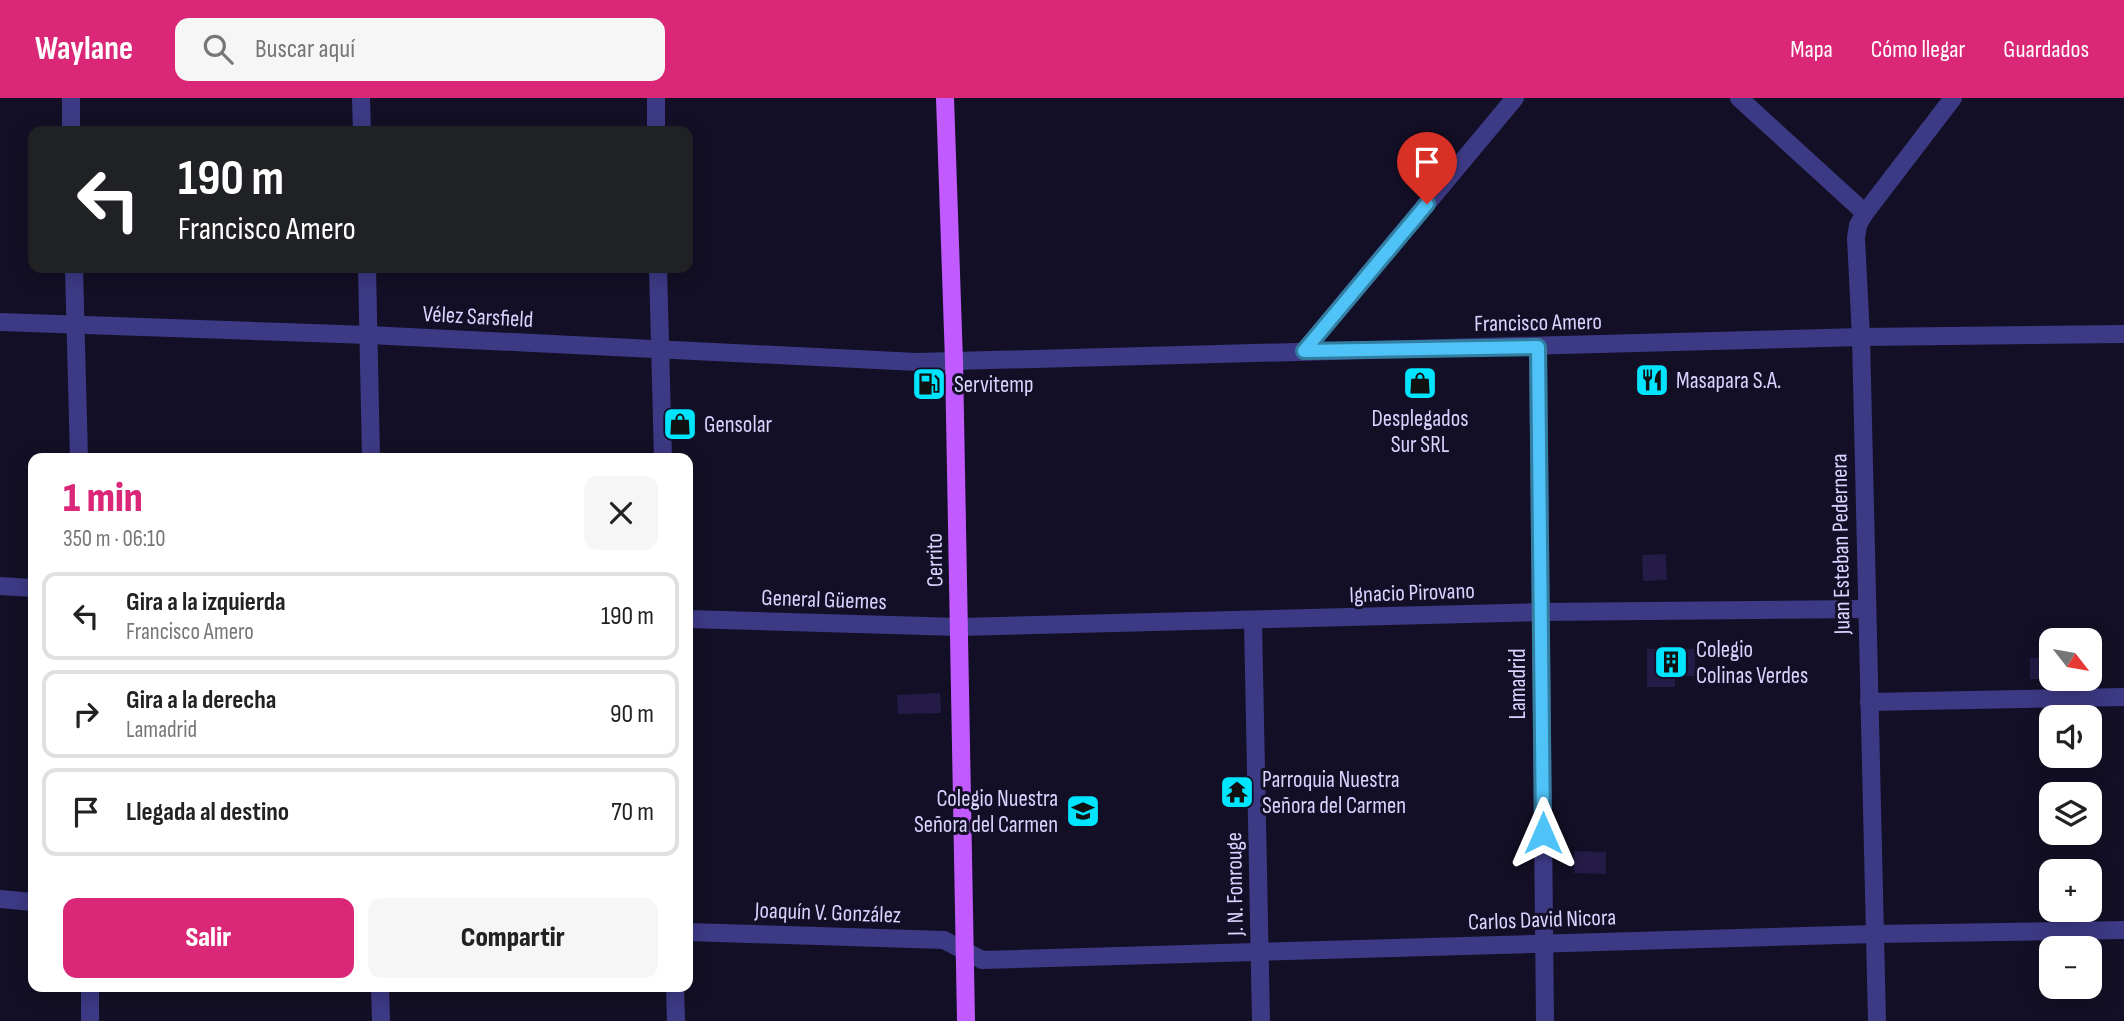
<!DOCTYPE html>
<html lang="es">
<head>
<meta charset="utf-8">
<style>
	body { margin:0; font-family:"Sofia Sans Condensed",sans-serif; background:#f6f6f6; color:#222; height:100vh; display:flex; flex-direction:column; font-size:26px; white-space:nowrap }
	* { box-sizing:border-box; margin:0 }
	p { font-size:23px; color:#767676 }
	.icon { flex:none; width:38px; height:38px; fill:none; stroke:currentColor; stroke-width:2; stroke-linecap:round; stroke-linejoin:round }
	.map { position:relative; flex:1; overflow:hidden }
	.panel { position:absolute; left:28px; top:355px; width:665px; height:539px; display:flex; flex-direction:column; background:#fff; border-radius:14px; box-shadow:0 4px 18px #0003 }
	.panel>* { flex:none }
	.top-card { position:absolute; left:28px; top:28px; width:665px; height:147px; border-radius:14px; box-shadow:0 4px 18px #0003; background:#202124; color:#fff; overflow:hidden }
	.needle { width:46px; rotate:121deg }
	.controls { position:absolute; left:2039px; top:530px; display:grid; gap:14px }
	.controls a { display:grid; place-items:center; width:63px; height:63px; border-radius:14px; background:#fff; box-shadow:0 4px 18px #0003; font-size:35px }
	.pin { position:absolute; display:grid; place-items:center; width:60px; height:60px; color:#fff; margin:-72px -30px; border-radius:50% 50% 50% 0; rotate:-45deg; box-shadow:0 0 7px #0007 }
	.pin .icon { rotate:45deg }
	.me { position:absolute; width:77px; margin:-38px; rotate:0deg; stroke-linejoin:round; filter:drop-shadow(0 0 5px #0008) }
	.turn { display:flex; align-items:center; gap:24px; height:147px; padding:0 35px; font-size:32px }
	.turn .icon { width:91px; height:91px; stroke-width:2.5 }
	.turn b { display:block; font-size:49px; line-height:60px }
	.round { display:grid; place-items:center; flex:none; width:74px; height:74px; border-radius:14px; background:#f6f6f6 }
	.overview { display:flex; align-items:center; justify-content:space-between; height:119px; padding:0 35px }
	h1 { font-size:42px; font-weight:800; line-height:52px; color:#db2777 }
	.button { display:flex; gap:14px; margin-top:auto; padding:14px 35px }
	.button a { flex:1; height:80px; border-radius:14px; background:#db2777; color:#fff; font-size:28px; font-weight:800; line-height:80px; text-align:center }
	.button a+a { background:#f6f6f6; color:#222 }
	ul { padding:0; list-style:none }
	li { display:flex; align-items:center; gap:21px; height:88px; margin:0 14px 10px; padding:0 21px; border:4px solid #e0e0e0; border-radius:14px }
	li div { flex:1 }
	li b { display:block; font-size:26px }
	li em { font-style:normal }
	header { display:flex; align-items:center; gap:42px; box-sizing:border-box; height:98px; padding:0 35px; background:#db2777; color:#fff }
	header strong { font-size:33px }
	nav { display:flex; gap:38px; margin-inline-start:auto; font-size:24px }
	.search { width:490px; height:63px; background:#f6f6f6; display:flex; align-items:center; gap:18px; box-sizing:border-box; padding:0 24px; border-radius:14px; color:#767676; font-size:26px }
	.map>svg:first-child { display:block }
	.building { fill:#241b47 }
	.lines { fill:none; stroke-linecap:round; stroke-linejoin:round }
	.minor { stroke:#3d3a85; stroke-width:18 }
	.major { stroke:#c25bff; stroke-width:18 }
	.route-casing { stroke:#337fa1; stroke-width:18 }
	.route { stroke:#4fc3f7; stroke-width:12 }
	.labels { text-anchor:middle; stroke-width:6; stroke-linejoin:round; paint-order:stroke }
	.street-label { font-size:23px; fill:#d9d4ff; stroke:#130f26 }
	.poi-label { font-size:23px; fill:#d9d4ff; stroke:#130f26; text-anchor:start }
</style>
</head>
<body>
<header>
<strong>Waylane</strong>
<div class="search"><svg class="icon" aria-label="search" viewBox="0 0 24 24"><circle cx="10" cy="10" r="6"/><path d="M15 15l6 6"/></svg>Buscar aquí</div>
<nav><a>Mapa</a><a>Cómo llegar</a><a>Guardados</a></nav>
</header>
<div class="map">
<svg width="2124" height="923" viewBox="0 0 2124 923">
	<rect width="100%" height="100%" fill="#130f26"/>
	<g class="building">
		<path d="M1666,456L1667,482L1643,483L1642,457Z"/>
		<path d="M1647,551H1695V578H1675V589H1647Z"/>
		<rect x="2030" y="560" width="21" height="21"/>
		<path d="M940,595L941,615L898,616L897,597Z"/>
		<path d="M1574,753L1606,754V776L1574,775Z"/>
	</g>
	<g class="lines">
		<g class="minor">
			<path d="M71,0V33"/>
			<path d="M361,0L362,33"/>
			<path d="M656,0V33"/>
			<path d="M1739,0L1865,115"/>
			<path d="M74,170L79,360"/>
			<path d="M367,170L371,360"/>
			<path d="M658,170L663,360"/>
			<path d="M0,224L369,237L917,264L1861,239L2124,236"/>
			<path d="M1538,249L1545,923"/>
			<path d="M1304,253L1515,0"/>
			<path d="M0,488L33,490"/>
			<path d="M688,521L960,529L1541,514L1866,511"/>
			<path d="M1253,523L1261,923"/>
			<path d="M1869,604L2124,599"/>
			<path d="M0,801L33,804"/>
			<path d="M688,834L944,842L982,862L1875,836L2124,832"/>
			<path d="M90,889V923"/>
			<path d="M380,889L381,923"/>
			<path d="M675,889L676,923"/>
			<path d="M1877,923L1861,239L1856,140L1858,127L1865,115L1953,0"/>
		</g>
		<path class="major" d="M945,0L954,263L966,923"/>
	</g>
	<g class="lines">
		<g class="route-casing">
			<path id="route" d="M1427,106L1304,253L1538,249L1543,735"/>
		</g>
		<use href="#route" class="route"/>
	</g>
	<defs>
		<g id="restaurant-square" transform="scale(1.75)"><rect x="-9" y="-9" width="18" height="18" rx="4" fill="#00e5ff" stroke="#130f26"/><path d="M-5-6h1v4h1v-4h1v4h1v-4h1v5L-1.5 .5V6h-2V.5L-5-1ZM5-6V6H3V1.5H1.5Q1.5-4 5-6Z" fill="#111"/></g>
		<g id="shop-square" transform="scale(1.75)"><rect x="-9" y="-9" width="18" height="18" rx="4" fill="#00e5ff" stroke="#130f26"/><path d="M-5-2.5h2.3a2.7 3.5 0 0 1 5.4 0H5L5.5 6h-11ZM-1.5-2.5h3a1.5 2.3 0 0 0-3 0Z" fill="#111"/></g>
		<g id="fuel-square" transform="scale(1.75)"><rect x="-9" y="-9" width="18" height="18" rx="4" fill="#00e5ff" stroke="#130f26"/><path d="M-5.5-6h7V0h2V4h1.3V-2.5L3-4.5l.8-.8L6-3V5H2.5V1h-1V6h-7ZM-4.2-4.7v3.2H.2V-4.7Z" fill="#111"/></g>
		<g id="building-square" transform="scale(1.75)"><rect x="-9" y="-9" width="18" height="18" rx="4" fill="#00e5ff" stroke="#130f26"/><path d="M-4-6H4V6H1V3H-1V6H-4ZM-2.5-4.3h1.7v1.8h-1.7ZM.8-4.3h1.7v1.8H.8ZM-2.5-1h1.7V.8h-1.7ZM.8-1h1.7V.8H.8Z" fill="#111"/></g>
		<g id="temple-square" transform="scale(1.75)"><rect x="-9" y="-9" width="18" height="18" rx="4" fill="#00e5ff" stroke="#130f26"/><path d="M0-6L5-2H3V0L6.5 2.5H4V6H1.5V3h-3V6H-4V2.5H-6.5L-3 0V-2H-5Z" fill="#111"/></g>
		<g id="school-square" transform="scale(1.75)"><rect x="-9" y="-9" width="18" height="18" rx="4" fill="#00e5ff" stroke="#130f26"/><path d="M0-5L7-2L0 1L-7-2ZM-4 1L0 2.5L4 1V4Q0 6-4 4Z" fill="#111"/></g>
	</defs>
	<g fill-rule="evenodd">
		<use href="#restaurant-square" x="1652" y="282"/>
		<use href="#shop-square" x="1420" y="285"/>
		<use href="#fuel-square" x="929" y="286"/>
		<use href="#shop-square" x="680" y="326"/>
		<use href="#building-square" x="1671" y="564"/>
		<use href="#temple-square" x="1237" y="694"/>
		<use href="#school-square" x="1083" y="713"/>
	</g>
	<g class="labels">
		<g class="street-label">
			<text transform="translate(478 218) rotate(3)" y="8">Vélez Sarsfield</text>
			<text transform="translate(1538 224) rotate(-1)" y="8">Francisco Amero</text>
			<text transform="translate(1840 446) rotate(-91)" y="8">Juan Esteban Pedernera</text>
			<text transform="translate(934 462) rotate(-91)" y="8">Cerrito</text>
			<text transform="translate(1412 494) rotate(-2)" y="8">Ignacio Pirovano</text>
			<text transform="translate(824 501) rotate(2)" y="8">General Güemes</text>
			<text transform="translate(1517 586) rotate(-90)" y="8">Lamadrid</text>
			<text transform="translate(1234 786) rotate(-91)" y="8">J. N. Fonrouge</text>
			<text transform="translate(828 814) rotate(2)" y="8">Joaquín V. González</text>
			<text transform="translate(1542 821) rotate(-2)" y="8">Carlos David Nicora</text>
		</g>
		<g class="poi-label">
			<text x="1676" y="290">Masapara S.A.</text>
			<text x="954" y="294">Servitemp</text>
			<text x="1420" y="328" text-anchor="middle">Desplegados<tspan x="1420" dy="26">Sur SRL</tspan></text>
			<text x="704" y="334">Gensolar</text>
			<text x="1696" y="559">Colegio<tspan x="1696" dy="26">Colinas Verdes</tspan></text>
			<text x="1262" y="689">Parroquia Nuestra<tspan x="1262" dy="26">Señora del Carmen</tspan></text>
			<text x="1058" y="708" text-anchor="end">Colegio Nuestra<tspan x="1058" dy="26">Señora del Carmen</tspan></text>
		</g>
	</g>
</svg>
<div class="controls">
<a><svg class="needle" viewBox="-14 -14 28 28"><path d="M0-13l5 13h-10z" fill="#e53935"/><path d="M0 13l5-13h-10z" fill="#767676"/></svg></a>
<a><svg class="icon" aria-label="sound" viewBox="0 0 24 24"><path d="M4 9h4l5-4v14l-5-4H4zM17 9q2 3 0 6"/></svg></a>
<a><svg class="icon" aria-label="layers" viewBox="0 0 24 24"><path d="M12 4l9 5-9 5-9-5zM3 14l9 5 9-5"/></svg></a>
<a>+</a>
<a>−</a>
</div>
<div class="pin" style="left:1427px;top:106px;background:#d93025"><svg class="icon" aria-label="arrive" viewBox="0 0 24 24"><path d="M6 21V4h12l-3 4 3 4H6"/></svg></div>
<svg class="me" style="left:1543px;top:735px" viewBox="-20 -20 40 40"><path d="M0-17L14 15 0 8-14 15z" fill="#4fc3f7" stroke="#fff" stroke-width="4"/></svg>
<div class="top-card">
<div class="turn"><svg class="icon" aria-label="left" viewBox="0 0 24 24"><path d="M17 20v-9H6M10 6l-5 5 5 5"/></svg><div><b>190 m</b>Francisco Amero</div></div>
</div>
<section class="panel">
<div class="overview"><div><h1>1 min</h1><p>350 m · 06:10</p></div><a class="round"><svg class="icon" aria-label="close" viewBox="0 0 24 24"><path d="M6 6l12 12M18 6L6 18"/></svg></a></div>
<ul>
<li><svg class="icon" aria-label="left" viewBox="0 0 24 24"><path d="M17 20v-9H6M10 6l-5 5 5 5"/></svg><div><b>Gira a la izquierda</b><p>Francisco Amero</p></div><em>190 m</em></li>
<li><svg class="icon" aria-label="right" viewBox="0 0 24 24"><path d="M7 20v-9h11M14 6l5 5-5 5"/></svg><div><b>Gira a la derecha</b><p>Lamadrid</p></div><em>90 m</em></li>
<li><svg class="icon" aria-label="arrive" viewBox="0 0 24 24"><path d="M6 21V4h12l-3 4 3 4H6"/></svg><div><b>Llegada al destino</b></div><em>70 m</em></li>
</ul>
<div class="button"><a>Salir</a><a>Compartir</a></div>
</section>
</div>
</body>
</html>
